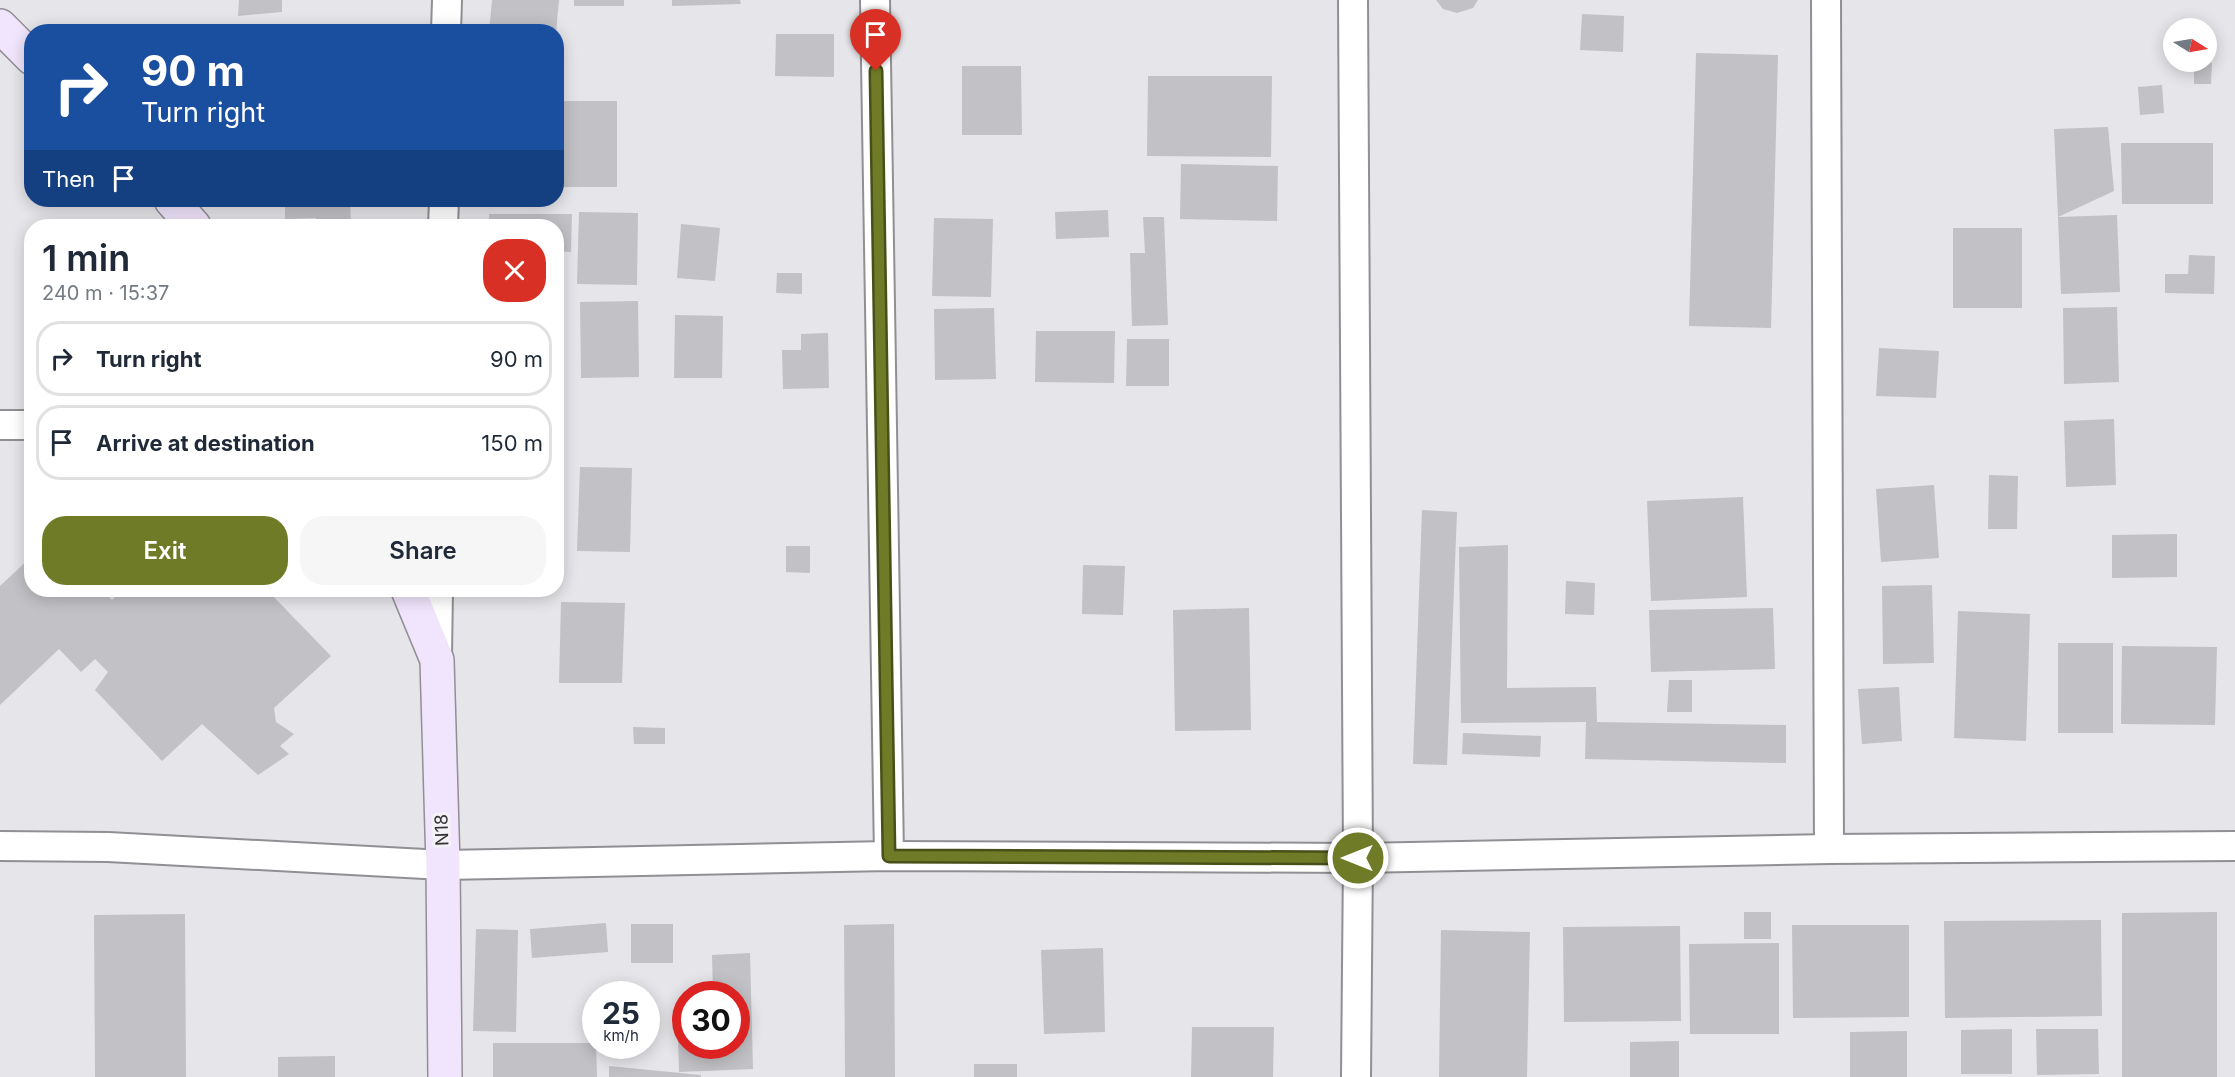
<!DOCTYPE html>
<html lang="en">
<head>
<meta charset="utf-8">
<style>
	body { margin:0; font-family:Inter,sans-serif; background:#f6f6f7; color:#1f2937; height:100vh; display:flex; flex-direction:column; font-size:22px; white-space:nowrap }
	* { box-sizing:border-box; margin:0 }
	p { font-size:20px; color:#747a83 }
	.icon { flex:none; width:33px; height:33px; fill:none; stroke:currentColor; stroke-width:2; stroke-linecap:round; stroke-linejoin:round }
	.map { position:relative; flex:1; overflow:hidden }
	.panel { position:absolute; left:24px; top:219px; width:540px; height:378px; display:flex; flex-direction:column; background:#fff; border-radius:24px; box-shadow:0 3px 15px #0003 }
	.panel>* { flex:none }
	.guide { position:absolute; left:24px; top:24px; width:540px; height:183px; border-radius:24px; box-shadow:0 3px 15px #0003; background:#1a4fa0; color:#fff; overflow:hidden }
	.needle { width:39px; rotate:101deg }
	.fabs { position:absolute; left:2163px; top:18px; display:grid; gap:12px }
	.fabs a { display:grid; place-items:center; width:54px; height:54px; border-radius:50%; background:#fff; box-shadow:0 3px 15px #0003; font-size:30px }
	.speed { position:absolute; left:582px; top:981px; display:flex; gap:12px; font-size:30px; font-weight:700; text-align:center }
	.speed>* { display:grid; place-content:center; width:78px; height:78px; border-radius:50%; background:#fff; box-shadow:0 3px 15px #0003; line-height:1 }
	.speed small { font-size:15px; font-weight:400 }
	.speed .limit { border:9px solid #d22; background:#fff; color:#111 }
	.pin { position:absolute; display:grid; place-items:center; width:51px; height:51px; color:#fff; margin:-62px -26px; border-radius:50% 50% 50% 0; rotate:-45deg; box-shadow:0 0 6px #0007 }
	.pin .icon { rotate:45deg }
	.me { position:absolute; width:66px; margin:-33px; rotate:270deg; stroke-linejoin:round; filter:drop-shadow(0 0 4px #0008) }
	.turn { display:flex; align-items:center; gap:21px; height:126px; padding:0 18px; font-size:27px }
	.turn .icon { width:78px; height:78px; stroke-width:2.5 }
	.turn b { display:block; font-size:42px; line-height:51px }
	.then { display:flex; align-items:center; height:57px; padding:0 18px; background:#0003; gap:12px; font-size:22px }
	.round { display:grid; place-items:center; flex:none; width:63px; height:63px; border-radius:24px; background:#f6f6f7 }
	.head { display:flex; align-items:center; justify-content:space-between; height:102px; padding:0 18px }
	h1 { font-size:36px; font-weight:600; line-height:45px }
	.button { display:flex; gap:12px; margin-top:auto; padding:12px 18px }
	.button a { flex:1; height:69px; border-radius:24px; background:#6f7b27; color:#fff; font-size:24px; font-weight:600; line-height:69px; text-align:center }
	.button a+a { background:#f6f6f7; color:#1f2937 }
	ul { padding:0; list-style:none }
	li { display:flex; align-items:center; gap:18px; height:75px; margin:0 12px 9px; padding:0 6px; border:3px solid #e0e1e3; border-radius:24px }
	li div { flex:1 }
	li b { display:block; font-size:22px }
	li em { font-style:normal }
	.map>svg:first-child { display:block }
	.building { fill:#c2c1c5 }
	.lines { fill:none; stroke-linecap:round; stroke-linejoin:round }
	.street-casing { stroke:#918f94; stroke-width:32 }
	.secondary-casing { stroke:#918f94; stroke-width:36 }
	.street { stroke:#fff; stroke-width:28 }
	.secondary { stroke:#f0e5fc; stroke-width:33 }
	.route-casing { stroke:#485019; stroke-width:15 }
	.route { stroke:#6f7b27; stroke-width:10 }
	.labels { text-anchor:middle; stroke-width:6; stroke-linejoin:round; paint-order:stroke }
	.street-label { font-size:18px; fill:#343335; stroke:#f4f2f6 }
</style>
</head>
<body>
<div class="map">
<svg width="2235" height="1077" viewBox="0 0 2235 1077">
	<rect width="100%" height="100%" fill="#e6e5e9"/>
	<g class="building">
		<path d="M239,0H282V12L238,16Z"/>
		<path d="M492,0H559L556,32H489Z"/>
		<rect x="574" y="0" width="50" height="6"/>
		<path d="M672,0H740L741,4L672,6Z"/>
		<path d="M1436,0H1478L1473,8L1457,13L1443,9Z"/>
		<path d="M1582,14L1624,16L1623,52L1580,50Z"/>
		<path d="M2206,33H2212L2213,59L2206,60Z"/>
		<path d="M776,34H834V77L775,76Z"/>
		<path d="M1696,53L1778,55L1771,328L1689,326Z"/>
		<path d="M2194,62L2212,63L2211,84H2194Z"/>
		<path d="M962,66H1021L1022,135H962Z"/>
		<path d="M1148,76H1272L1271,157L1147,156Z"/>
		<path d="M2162,85L2164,113L2140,115L2138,87Z"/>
		<rect x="556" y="101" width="61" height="86"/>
		<path d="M2108,127L2114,191L2058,217L2054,129Z"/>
		<path d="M2121,143H2213V204H2122Z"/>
		<path d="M1181,164L1278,166L1277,221L1180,219Z"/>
		<path d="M285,200H350L351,226H316V218L285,219Z"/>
		<path d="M1108,210L1109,237L1056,239L1055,212Z"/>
		<path d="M579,212L638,213L637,285L577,284Z"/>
		<path d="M489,214H572L571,252L556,251V226H489Z"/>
		<path d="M2117,215L2120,292L2061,294L2058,217Z"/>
		<path d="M1143,217H1164L1168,325L1132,326L1130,253H1145Z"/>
		<path d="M934,218L993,219L991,297L932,296Z"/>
		<path d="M681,224L720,228L715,281L677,278Z"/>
		<rect x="1953" y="228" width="69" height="80"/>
		<path d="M2189,255L2215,256L2214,294L2165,293V274H2188Z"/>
		<path d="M777,273H802V294L776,293Z"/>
		<path d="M638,301L639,377L581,378L580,302Z"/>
		<path d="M2117,307L2119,382L2064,384L2063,308Z"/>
		<path d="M994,308L996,379L935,380L934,309Z"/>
		<path d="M675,315L723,316L722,378H674Z"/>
		<path d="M1036,331H1115L1114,383L1035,382Z"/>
		<path d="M828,333L829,388L783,389L782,350H801V334Z"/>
		<path d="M1127,339H1169V386H1126Z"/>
		<path d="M1879,348L1939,351L1936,398L1876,396Z"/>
		<path d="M2114,419L2116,485L2066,487L2064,421Z"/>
		<path d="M580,467L632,468L630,552L577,551Z"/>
		<path d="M1989,475L2018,476L2017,529H1988Z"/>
		<path d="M1934,485L1939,558L1881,562L1876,489Z"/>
		<path d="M1743,497L1747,597L1651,601L1647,501Z"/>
		<path d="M1422,510L1457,512L1447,765L1413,764Z"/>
		<path d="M2177,534V577L2112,578V535Z"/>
		<path d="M1508,545L1507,688L1596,687L1597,722L1786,725V763L1585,759L1586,722L1461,723L1459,547Z"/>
		<path d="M786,546H810V573L786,572Z"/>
		<path d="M32,556V590H101L112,600L123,590H267L331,656L274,708L276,722L294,734L280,746L289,754L258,775L202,724L162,761L95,690L108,672L95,659L81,672L59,649L0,705V586Z"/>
		<path d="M1083,565L1125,566L1123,615L1082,614Z"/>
		<path d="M1566,581L1595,583L1594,615L1565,614Z"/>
		<path d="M1932,585L1934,663L1883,664L1882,586Z"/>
		<path d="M561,602L625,603L622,683H559Z"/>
		<path d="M1249,608L1251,730L1175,731L1173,610Z"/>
		<path d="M1773,608L1775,669L1651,672L1649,610Z"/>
		<path d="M1958,611L2030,614L2026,741L1954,738Z"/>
		<rect x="2058" y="643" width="55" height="90"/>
		<path d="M2122,646L2217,647L2215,725L2121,724Z"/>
		<path d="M1669,680H1692V712H1667Z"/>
		<path d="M1899,687L1902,741L1862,744L1858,689Z"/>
		<path d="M633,727L665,728V744H634Z"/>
		<path d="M1463,733L1541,736L1540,757L1462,754Z"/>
		<rect x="1744" y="912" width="27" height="27"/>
		<path d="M2217,912V1077H2122V913Z"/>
		<path d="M185,914L186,1077H95L94,915Z"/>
		<path d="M2101,920L2102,1016L1945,1018L1944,921Z"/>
		<path d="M606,923L608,952L532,958L530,929Z"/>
		<rect x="631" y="924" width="42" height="39"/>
		<path d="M894,924L895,1077H845L844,925Z"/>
		<path d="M1792,925H1909V1017L1793,1018Z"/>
		<path d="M1680,926L1681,1021L1564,1022L1563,927Z"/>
		<path d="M476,929L518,930L516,1032L473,1031Z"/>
		<path d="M1441,930L1530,932L1527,1077H1439Z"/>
		<path d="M1779,943V1034H1690L1689,944Z"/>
		<path d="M1103,948L1105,1032L1044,1034L1041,950Z"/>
		<path d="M750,953L753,1069L679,1072L678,1039L686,1038V1046H736V994H713L712,955Z"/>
		<path d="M1192,1027H1274L1273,1077H1191Z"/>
		<path d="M2012,1029V1074H1961V1030Z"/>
		<path d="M2036,1029H2098L2099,1074L2037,1075Z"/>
		<path d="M1907,1031V1077H1850V1032Z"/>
		<path d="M1679,1041V1077H1630V1042Z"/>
		<path d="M493,1043H596L597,1077H493Z"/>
		<path d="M335,1056V1077H278V1057Z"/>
		<rect x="974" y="1064" width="43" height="13"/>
		<path d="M609,1066L701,1075V1077H609Z"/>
	</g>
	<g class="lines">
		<g class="street-casing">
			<g id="street">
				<path d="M875,0L889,856"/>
				<path d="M1353,0L1358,858L1356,1077"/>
				<path d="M1826,0L1829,849"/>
				<path d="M446,32L447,0"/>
				<path d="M443,226L444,200"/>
				<path d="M0,425H32"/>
				<path d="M437,655L438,590"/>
				<path d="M0,846L108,847L443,865L889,856L1358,858L1829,849L2235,846"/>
			</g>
		</g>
		<g class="secondary-casing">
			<g id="secondary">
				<path d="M0,26L32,58"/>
				<path d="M171,200L194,226"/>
				<path d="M408,590L437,660L443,865L445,1077"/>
			</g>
		</g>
		<use href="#street" class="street"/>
		<use href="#secondary" class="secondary"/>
	</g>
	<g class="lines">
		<g class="route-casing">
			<path id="route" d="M876,71L889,856L1358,858"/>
		</g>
		<use href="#route" class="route"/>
	</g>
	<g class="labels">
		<g class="street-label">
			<text transform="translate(442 830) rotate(-92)" y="6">N18</text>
		</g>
	</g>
</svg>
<div class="fabs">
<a><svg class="needle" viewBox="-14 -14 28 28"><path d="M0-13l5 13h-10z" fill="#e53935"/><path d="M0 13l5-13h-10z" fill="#747a83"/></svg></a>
</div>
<div class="speed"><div>25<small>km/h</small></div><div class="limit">30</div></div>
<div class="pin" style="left:876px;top:71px;background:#d93025"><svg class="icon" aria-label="arrive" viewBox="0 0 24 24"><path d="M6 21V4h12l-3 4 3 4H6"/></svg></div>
<svg class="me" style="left:1358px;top:858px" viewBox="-20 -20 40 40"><circle r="17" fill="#6f7b27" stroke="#fff" stroke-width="3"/><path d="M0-11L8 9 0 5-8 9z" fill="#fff"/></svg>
<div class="guide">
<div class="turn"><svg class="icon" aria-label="right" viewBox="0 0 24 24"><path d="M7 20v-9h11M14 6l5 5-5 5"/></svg><div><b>90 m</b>Turn right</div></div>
<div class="then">Then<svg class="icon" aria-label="arrive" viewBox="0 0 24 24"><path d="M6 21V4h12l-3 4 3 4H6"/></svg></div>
</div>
<section class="panel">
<div class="head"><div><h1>1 min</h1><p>240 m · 15:37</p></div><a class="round" style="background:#d93025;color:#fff"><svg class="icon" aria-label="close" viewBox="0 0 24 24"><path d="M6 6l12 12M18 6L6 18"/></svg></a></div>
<ul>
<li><svg class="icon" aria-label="right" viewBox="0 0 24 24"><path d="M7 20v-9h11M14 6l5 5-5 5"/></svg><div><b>Turn right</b></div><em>90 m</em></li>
<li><svg class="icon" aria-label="arrive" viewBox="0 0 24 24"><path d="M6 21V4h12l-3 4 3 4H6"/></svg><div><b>Arrive at destination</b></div><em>150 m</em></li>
</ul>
<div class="button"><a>Exit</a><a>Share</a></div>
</section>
</div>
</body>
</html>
